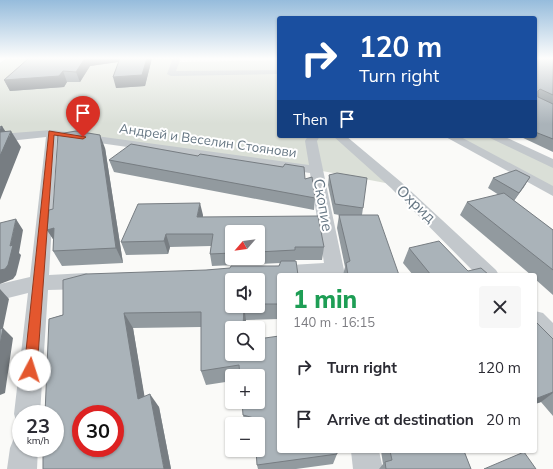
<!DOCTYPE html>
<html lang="en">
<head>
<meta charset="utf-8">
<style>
	body { margin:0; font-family:Mulish,sans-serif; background:#f7f7f7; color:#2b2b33; height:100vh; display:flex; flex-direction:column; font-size:15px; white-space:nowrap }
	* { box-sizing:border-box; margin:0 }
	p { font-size:13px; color:#7c7c81 }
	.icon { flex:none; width:22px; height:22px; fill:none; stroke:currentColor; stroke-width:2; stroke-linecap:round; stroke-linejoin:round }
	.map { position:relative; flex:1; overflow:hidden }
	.details { position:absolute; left:277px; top:273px; width:260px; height:180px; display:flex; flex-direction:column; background:#fff; border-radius:4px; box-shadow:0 1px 3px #0004 }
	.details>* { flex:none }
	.top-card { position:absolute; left:277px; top:16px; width:260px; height:122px; border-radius:4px; box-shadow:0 1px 3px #0004; background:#1a4fa0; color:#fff; overflow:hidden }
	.needle { width:26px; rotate:242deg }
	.tools { position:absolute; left:225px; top:225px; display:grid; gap:8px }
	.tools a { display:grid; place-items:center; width:40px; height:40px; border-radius:4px; background:#fff; box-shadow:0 1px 3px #0004; font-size:20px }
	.speed { position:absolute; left:12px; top:405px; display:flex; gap:8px; font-size:20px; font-weight:700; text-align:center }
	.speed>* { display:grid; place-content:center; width:52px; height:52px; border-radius:50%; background:#fff; box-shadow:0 1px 3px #0004; line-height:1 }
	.speed small { font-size:10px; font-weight:400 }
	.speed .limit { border:6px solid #d22; background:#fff; color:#111 }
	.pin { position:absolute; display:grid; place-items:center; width:34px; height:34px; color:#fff; margin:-41px -17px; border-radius:50% 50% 50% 0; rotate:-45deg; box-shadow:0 0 4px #0007 }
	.pin .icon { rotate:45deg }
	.me { position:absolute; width:44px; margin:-22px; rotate:5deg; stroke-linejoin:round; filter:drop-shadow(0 0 3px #0008) }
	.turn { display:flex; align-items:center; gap:14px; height:84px; padding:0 16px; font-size:18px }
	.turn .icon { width:52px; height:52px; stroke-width:2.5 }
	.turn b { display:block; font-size:28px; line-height:34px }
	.then { display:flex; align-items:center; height:38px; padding:0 16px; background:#0003; gap:8px; font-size:15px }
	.round { display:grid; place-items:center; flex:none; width:42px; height:42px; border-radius:4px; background:#f7f7f7 }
	.overview { display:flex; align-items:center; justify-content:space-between; height:68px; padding:0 16px }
	h1 { font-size:24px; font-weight:800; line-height:30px; color:#1e9e55 }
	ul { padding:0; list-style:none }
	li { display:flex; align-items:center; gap:12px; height:52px; padding:0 16px }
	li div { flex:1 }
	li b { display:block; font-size:15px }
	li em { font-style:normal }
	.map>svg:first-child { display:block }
	.green { fill:#dadfd7 }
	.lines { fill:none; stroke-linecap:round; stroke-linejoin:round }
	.secondary-casing { stroke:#b3babf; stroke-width:1 }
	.street { fill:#c3c8cc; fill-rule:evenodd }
	.secondary { fill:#fff; fill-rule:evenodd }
	.wall { fill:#929a9f; fill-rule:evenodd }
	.shaded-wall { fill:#777d82 }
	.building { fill:#aab3b9; stroke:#777d82; fill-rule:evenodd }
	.route { fill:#e4572e; stroke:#94391e }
	.labels { text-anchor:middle; stroke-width:4; stroke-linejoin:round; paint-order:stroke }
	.far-street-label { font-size:13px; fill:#657683; stroke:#fff }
	.street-label { font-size:15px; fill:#657683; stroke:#fff }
</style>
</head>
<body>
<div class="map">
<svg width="553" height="469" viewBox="0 0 553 469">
	<rect width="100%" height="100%" fill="#fafaf8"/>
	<g class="green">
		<path d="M0,58H177L176,62L279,60V136H340L396,185L317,170L52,133L0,138Z"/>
		<path d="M450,136H494L553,164V192Z"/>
	</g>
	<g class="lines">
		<g class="secondary-casing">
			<path id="secondary" d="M0,58H7L0,63Z"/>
		</g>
		<g class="street">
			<path d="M173,58H181L176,71L279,70V74L171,76L167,74Z"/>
			<path d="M52,130L309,165L305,141L308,136H320L317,141L345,275H279V280L267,278L264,273L267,268L274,266L324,263L310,173L57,137L49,275L86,273L93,276L96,281L93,286L86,289L48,290L40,414H21V425L17,424L14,414L28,293L0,300V284L30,277L46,137L0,142V134Z"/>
			<path d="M333,136H346L401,182L496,270L499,275H477L391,188Z"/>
			<path d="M444,136H459L553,186V196Z"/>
			<path d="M488,136H503L553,159V168L490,138Z"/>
			<path d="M535,311L543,313L553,323V347L545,344L535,334Z"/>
			<path d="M21,435V448H38L37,469H7L10,448L14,438Z"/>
			<path d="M351,451H379L383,469H353Z"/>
		</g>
		<use href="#secondary" class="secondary"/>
	</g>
	<g class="wall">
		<path d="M29,58H152L145,86L116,88L119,62L90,66L80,82H67L64,87L10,91L4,80Z"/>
		<path d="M535,58H553V152L519,136H535Z"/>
		<path d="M105,148L123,263L62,266L53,251V239L47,230L53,209Z"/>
		<path d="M198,156L283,167L305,179L315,198L314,210L114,172L109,160Z"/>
		<path d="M329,175L363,208L362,215L399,275H343L345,267L337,228L339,215L334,214L328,185Z"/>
		<path d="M530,177L514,201L553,230V295L535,279V275H531L460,215L467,202L499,195L488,188L493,178Z"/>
		<path d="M203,215V217L324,247L322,260H295V261L279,275V319L246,320L232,328L337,454L333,464L296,469H258L257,465L258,424H245L243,415L258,376H232V381L206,385L201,371V327L133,328L144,396L159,407L171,469L49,319L206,270L279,266L280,263L212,266L210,254L211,246L170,247L168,254L126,255L121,242ZM232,232H258V258H232ZM258,280V306H232Z"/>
		<path d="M409,248L468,271L489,275H413L403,263Z"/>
		<path d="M535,321L553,339V416L541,402L535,404Z"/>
		<path d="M381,451H464L471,469H379L383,464Z"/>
	</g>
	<g class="shaded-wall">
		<path d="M85,58H126L124,61L90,66L80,82L76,72Z"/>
		<path d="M147,58H152L145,86L116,88L113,77Z"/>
		<path d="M63,71L67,82L64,87L10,91L4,80Z"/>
		<path d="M2,126L9,137L11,131L21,147L0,200V131Z"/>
		<path d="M100,135L105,148L123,263L116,248Z"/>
		<path d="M530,177L524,187L512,203L519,193Z"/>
		<path d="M200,203L203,215L200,229L197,217Z"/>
		<path d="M16,219L23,230L19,253L21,255L16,275L13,279L0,284V270L10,246Z"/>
		<path d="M54,228L57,245L47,230Z"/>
		<path d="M166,234L170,247L168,254L164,241Z"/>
		<path d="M0,289L9,299L3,328L13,338L5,393L0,395Z"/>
		<path d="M244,306L246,320L245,328H243Z"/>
		<path d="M124,313L133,328L147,411L138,399Z"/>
		<path d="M553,392V393L541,402L535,404V399Z"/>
		<path d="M150,394L159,407L171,469H164Z"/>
	</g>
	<g class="building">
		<path d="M29,58H85L76,72L63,71L59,76L4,80Z"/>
		<path d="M120,58H147L142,75L113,77Z"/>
		<path d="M535,58H553V95L540,89L538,91V97L553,104V139L535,132Z"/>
		<path d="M2,126L0,131V127Z"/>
		<path d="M11,131L0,156V132Z"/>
		<path d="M76,131L100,135L116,248L53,251L54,228L47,230L49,210L53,209L58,134Z"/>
		<path d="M131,144L198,156L200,154L283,167L285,164L304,167L305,179L312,177L315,198L109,160Z"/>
		<path d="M516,170L530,177L519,193L493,178Z"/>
		<path d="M337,173L367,178L363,208L335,204L329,175Z"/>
		<path d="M504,193L553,230V270L467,202Z"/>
		<path d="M200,203L197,217L318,216L324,247H295V250L258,252V232H232V253L210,254L213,234H166L164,241L121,242L138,204Z"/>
		<path d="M339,215H378L399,275H348L346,263L350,261Z"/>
		<path d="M16,219L10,246L13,245L8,265L5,269L0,270V223Z"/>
		<path d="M439,241L468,271L481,268L489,275H431L409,248Z"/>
		<path d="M281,261H296L298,275H279V304H258V280H232V306H244L243,328H232V354H258V339L279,336V451H337V454L257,465L256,450H258V424H255L254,418L243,415L242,402H258V376H240L239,365L201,371V312L124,313L138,399L150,394L164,469H43V448H55V414H45L49,319L63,315V280L86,274L206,270L230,268L231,266H279ZM81,414H115V448H81Z"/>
		<path d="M535,321L553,339V392L535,399Z"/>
		<path d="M3,328L0,345V329Z"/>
		<path d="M390,451H464L471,469H386L385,462L392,460Z"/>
		<path d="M524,452L536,469H484Z"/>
	</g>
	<linearGradient id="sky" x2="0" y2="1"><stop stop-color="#96bcdc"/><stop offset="0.47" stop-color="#fdfdfc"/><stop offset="1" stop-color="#fdfdfc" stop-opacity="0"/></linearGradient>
	<rect width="553" height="124" fill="url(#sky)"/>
	<path class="route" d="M49,131L86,137L83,139L54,135L37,370L35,375L30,377L26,375L24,370Z"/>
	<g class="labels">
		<g class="far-street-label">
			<text transform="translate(208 140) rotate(8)" y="5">Андрей и Веселин Стоянови</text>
		</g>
		<g class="street-label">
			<text transform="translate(416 204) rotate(43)" y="5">Охрид</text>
			<text transform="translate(323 205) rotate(80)" y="5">Скопие</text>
		</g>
	</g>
</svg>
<div class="tools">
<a><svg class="needle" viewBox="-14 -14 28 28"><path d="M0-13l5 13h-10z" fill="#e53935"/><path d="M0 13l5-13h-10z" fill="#7c7c81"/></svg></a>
<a><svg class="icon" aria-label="sound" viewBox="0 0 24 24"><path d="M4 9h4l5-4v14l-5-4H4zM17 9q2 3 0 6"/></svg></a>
<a><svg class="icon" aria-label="search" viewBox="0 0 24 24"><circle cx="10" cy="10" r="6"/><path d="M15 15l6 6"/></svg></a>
<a>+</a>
<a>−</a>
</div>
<div class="speed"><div>23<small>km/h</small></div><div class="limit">30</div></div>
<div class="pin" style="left:83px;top:137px;background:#d93025"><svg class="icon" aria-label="arrive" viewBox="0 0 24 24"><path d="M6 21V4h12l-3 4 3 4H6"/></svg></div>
<svg class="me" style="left:30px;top:370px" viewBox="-20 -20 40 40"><circle r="19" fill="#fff"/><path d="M0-13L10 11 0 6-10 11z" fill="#e4572e"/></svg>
<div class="top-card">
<div class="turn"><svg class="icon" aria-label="right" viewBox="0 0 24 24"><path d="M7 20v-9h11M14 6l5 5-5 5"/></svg><div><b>120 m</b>Turn right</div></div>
<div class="then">Then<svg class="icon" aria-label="arrive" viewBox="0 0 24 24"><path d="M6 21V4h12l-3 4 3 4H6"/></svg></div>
</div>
<section class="details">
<div class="overview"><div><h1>1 min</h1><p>140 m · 16:15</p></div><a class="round"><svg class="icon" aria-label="close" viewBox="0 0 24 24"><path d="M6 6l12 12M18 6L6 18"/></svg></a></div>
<ul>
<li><svg class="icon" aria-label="right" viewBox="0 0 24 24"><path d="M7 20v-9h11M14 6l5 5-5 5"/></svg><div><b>Turn right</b></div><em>120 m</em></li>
<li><svg class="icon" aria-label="arrive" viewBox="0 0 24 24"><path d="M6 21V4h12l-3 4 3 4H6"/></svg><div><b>Arrive at destination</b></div><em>20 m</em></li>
</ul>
</section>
</div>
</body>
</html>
